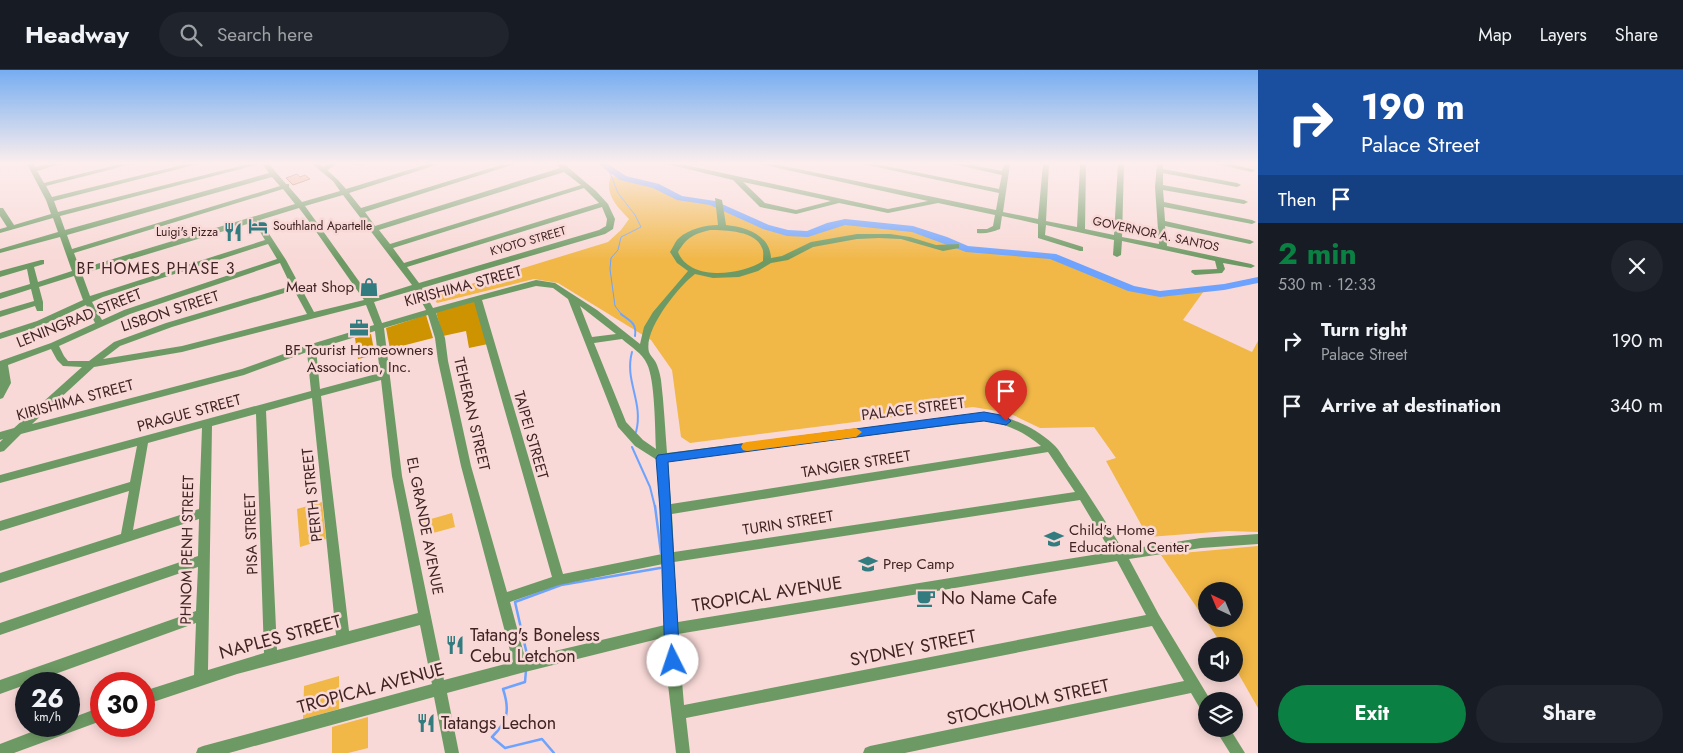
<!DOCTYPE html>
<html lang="en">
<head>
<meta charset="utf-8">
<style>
	body { margin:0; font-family:Jost,sans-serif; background:#20242c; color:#f1f3f6; height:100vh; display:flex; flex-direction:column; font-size:19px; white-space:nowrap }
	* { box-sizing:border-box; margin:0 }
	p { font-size:16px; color:#9ea1a6 }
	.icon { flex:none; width:28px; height:28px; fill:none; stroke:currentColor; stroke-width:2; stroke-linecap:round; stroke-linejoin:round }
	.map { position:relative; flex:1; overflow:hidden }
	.side { display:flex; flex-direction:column; background:#171b24; width:425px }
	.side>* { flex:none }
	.hud { background:#1a4fa0; color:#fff; overflow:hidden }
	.needle { width:32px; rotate:316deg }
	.tools { position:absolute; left:1198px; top:512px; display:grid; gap:10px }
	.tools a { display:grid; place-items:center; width:45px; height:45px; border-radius:50%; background:#171b24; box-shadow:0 2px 12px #0003; font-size:25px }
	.speed { position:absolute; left:15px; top:602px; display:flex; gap:10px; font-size:25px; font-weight:700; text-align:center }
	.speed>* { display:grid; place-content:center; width:65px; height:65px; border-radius:50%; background:#171b24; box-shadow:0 2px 12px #0003; line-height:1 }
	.speed small { font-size:12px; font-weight:400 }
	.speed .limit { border:8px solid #d22; background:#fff; color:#111 }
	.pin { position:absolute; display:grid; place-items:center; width:42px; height:42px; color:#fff; margin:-51px -21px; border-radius:50% 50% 50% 0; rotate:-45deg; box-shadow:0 0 5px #0007 }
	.pin .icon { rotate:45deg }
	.me { position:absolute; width:55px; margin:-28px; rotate:356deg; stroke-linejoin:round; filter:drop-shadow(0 0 4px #0008) }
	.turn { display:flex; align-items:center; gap:18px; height:105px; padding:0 20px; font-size:22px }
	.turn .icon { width:65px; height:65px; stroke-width:2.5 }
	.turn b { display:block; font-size:35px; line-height:42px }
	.then { display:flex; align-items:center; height:48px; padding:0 20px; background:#0003; gap:10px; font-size:19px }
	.round { display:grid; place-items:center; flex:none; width:52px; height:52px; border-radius:26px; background:#20242c }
	.summary { display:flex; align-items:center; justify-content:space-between; height:85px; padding:0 20px }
	h1 { font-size:30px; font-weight:700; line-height:38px; color:#0b8043 }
	.button { display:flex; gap:10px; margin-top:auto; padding:10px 20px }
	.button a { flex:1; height:58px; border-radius:30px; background:#0b8043; color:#fff; font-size:20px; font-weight:700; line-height:58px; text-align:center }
	.button a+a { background:#20242c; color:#f1f3f6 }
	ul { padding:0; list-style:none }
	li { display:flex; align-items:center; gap:15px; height:65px; padding:0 20px }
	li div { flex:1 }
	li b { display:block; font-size:19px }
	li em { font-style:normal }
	header { display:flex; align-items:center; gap:30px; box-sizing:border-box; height:70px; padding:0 25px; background:#171b24; border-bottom:1px solid #363941 }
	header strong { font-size:24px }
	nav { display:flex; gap:28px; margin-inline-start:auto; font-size:18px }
	.search { width:350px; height:45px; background:#20242c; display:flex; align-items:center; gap:12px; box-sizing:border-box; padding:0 18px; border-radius:28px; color:#9ea1a6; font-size:19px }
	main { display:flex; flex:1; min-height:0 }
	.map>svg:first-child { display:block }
	.green { fill:#f1b747; fill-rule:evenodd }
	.forest { fill:#ce9300 }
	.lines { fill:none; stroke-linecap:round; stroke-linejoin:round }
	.stream-far2 { stroke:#6da3fe; stroke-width:1 }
	.stream-far1 { stroke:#6da3fe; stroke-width:2 }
	.stream { stroke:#6da3fe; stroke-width:2.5 }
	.river { fill:#6da3fe; fill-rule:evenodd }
	.building { fill:#f1ad95; stroke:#a76953 }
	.minor { fill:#6d9a64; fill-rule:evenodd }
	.route { fill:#1a73e8; stroke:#114b97 }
	.slow { fill:#f59e0b }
	.labels { text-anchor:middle; stroke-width:5; stroke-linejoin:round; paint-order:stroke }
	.far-poi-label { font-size:12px; fill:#402323; stroke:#f8d9d7; text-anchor:start }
	.far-street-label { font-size:12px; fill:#402323; stroke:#f8d9d7 }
	.street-label { font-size:15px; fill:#402323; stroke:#f8d9d7 }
	.poi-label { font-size:15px; fill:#402323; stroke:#f8d9d7; text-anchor:start }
	.neighbourhood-label { font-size:16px; letter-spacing:1px; fill:#402323; stroke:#f8d9d7 }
	.near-street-label { font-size:18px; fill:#402323; stroke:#f8d9d7 }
	.near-poi-label { font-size:18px; fill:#402323; stroke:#f8d9d7; text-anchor:start }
</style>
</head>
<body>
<header>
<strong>Headway</strong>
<div class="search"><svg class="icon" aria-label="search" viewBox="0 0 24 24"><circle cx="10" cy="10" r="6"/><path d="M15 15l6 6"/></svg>Search here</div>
<nav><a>Map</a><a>Layers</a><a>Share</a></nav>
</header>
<main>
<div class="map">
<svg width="1258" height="683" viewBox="0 0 1258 683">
	<rect width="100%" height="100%" fill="#f8d9d7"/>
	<g class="green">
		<path d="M611,106L654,118L679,129L712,133L766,157L786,163L808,164L821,160L830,155L845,152L912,159L944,169L966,179L1052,186L1132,219L1160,224L1206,218L1183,250L1252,282L1258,271V462L1228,461L1148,467L1106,391L1116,388L1094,357L1040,358L1009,343L973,337L690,373L681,367L672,300L651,270L558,213L534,209L437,233L432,226L608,172L621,160L629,149C617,136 604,124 611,106Z"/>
		<path d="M322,432L326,469L300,477L297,439Z"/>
		<path d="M452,443L455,457L426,465L424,451Z"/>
		<path d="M1258,476V638L1234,596V576H1223L1161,485ZM1234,521V549H1206V521Z"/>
		<path d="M339,606V639L303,649L304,616Z"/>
		<path d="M368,647V678L348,683H332V657Z"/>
	</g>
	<g class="forest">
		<path d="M475,231L488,274L469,278L466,261L443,266L436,242Z"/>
		<path d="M426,245L433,268L390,279L386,258Z"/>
		<path d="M371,264L375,285L358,289L355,268Z"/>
	</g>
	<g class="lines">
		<path class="stream-far2" d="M608,98L618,123L635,145L641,157L621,167L618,180L611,188L610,199L615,236L622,245"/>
		<g class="stream-far1">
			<path d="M621,244C630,251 637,253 635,266"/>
			<path d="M632,282C624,311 644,332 636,362"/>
			<path d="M632,377L650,417L655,437"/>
		</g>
		<g class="stream">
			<path d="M655,436L661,483"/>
			<path d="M528,589L515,532L561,515L660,498"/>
			<path d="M526,600L525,612L503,619C510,640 508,651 492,667L505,678L542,669L554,683"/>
		</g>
		<path class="river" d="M598,94H608L626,106L659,114L682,126L715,131L769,155L788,160L807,161L827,153L845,149L913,156L947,167L968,176L1056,184L1134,216L1160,221L1224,214L1258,207V213L1224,220L1160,227L1128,221L1050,189L966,182L912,162L845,155L808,167L787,166L763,159L710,135L677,130L653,118L620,110Z"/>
	</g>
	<path class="building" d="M297,104L300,107L305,105L310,109L293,115L286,108Z"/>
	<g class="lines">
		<g class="minor">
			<path d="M27,94H34L35,97L48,94H61L37,101L44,113L120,94H132L46,116L52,127L186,94H198L54,131L58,142L248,94H260L60,146L65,160L269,103L262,94H269L286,114H289V117L302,132L340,121L333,111L312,94H320L323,97L328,94H337L327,100L338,110L346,119L428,94H439L349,123L361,138L504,94H515L365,142L375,156L560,98L556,94H564L596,121L608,134L615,149L613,159L605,164L422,218L433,238L536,210L555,213L597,240L640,274L644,257L653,242L688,201L677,193L670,182C673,178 675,171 679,168C689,159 705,155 718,155L715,128L722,130L726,155C746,157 770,165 771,188L782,186L811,172L857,164H890L910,167L936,175L959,174V178L943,181L901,169L879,168L857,169L813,177L788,190L771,193L758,201L739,207L713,208L695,204C679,216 643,260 649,282C650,285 653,288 655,291C658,296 660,304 661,310C664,334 665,359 667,383L984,343C1010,346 1034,357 1053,374C1060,380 1065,391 1071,399C1089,425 1106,452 1123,480L1201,468L1258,464V474L1201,478L1129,489L1159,545L1211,631H1206V642L1201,640L1191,623L905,683H863L865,678L870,676L1184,611L1152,556L686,648L690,683H676L667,606L666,567L521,603L447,623L459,683H445L434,627L229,683H196L198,678L203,676L432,614L420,555L237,604L144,635V621L194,605L196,553L0,624V610L196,541L198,497L0,565V553L198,486L199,449L0,513V503L121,464L129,421L0,461V451L130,412L137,376L0,413V405L311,321L307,282L244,305L21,364L4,381L0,382V372L3,369L0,370V362L14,358L82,297L63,296L57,290L51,279L8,295L11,313L3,328L0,329V291L51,273L95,253L86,235L43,255L0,269V263L37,251L83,230L74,206L39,217L43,232V241H37L35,236L0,247V241L34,231L31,219L0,229V223L30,214L27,199L0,207V201L41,190H44V194L34,197L38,212L72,201L60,167L0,183V179L58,162L53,148L0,163V159L7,157L0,146V138H3L14,155L51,144L46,130ZM564,102L581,115L390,174L379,160ZM272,107L280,116L72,179L67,165ZM584,118L599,133L404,193L393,178ZM283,119L295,134L80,199L74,183ZM343,125L412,215L371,228L305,136ZM602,137L607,149L606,156L599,160L419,213L407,197ZM299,138L308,150L364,230L314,242L286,190L260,150ZM254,152L265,170L90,226L82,204ZM710,160C726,160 756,161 762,178C764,181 763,187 763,191C742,205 690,212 678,182C687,167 694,164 710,160ZM268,174L277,189L124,240L102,250L92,232L103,227ZM280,193L291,216L166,253L114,272L89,291H68L64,286L59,276L130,244ZM536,216L553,218L568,229L618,357L635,376L657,390L662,484L563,504L482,230ZM294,220L307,244L182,276L103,289L120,276L172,257ZM415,220L426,240L382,253L374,232ZM474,232L552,507L507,522L471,396L448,291L445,268L436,243ZM366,235L374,255L308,275L242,299L32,354L94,297L182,282ZM580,236L616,264L592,267ZM428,245L435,268L438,291L461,396L513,592L444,610L402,406L384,258ZM375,261L380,303L320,319L316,279ZM622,269C631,277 642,283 647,294C655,310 655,358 656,379L643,370L626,352L594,273ZM381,310L392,406L418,543L349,561L321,326ZM312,328L336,565L277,580L266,341ZM256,344L264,583L208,600L212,356ZM984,351C1006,353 1024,362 1041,376L671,434L668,391ZM202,358L199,439L133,460L148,373ZM1048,382L1075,422L674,482L672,444ZM1080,430L1111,482L678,552L674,492ZM1117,491L1146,545L684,635L678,564ZM663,494L665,555L525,588L510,532L559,515Z"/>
			<path d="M356,94H365L362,96Z"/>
			<path d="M667,94H681L888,139L928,131L760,94H774L996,140L999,123L862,94H876L999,119L1002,105L952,94H967L1002,101L1004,94H1010L1003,142L1038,149L1043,94H1049L1046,151L1077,157L1080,94H1086L1085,159L1114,165L1118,94H1124L1122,167L1159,174L1155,117L1157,94H1163V99L1237,113L1241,115L1237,117L1163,103V115L1244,130L1248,132L1244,134L1163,120L1164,132L1252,150L1256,152L1252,154L1164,137L1165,151L1250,170L1254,172L1250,174L1165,156L1167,176L1251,194L1255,196L1251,198L1223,193L1225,199L1222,203L1195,205L1191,202L1192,200L1217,199L1215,191L1122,171L1121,185L1117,187L1113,185L1114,170L1046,155L1045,165L1083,177V181H1080L1038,168V154L1002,146L1000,159C992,162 986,164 977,163V159H987L993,156L995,145L938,133L888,143L839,133L796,144L760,137L733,110ZM743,112L831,131L796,140L765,133Z"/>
			<path d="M1215,94H1231L1255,100L1252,102Z"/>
			<path d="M101,637V651L14,683H0V674L47,656H69V649Z"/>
			<path d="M1215,659H1230L1245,683H1230Z"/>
		</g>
	</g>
	<linearGradient id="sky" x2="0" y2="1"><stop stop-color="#77adf1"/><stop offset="0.49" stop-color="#fceeed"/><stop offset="1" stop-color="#fceeed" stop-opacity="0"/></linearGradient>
	<rect width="1258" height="190" fill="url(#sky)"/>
	<path class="route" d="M984,342L1006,346L1011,351L1006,355L984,351L955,354L668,392L680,591L678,596L673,598L667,596L665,591L660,440L656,388L658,385Z"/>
	<path class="slow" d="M856,358L862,362L856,367L747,381L743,380L741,377L743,373L747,372Z"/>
	<defs>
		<g id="hotel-bare" transform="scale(1.5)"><path d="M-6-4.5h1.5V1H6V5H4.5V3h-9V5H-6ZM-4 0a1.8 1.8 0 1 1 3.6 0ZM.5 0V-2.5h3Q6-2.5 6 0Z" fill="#327c80" stroke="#f8d9d7" stroke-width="2.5" paint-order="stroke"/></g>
		<g id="restaurant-bare" transform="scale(1.5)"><path d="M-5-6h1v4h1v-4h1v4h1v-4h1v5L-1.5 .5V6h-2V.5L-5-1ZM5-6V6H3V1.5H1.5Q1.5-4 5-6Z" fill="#327c80" stroke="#f8d9d7" stroke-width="2.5" paint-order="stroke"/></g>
		<g id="shop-bare" transform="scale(1.5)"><path d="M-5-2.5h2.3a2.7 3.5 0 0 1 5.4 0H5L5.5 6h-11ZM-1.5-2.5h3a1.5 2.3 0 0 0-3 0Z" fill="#327c80" stroke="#f8d9d7" stroke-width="2.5" paint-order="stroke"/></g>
		<g id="office-bare" transform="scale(1.5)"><path d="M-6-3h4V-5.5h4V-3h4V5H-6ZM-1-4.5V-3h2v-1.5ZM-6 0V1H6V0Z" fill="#327c80" stroke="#f8d9d7" stroke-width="2.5" paint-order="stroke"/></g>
		<g id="school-bare" transform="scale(1.5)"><path d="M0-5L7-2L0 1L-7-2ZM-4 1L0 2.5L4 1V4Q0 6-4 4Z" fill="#327c80" stroke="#f8d9d7" stroke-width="2.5" paint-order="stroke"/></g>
		<g id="cafe-bare" transform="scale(1.5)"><path d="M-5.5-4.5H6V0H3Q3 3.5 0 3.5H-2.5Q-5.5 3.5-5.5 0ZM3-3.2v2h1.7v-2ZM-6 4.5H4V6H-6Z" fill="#327c80" stroke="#f8d9d7" stroke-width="2.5" paint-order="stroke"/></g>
	</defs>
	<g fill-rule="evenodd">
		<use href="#hotel-bare" x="258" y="156"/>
		<use href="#restaurant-bare" x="233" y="162"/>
		<use href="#shop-bare" x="369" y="217"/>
		<use href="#office-bare" x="359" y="258"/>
		<use href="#school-bare" x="1054" y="469"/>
		<use href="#school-bare" x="868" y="494"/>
		<use href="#cafe-bare" x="926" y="528"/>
		<use href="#restaurant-bare" x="455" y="575"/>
		<use href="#restaurant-bare" x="426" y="653"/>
	</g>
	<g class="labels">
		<g class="far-poi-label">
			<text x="273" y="160">Southland Apartelle</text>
			<text x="218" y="166" text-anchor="end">Luigi's Pizza</text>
		</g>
		<g class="far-street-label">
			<text transform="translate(1156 164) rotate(12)" y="4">GOVERNOR A. SANTOS</text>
			<text transform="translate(528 171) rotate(-16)" y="4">KYOTO STREET</text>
		</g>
		<g class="street-label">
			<text transform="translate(463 216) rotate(-15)" y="5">KIRISHIMA STREET</text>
			<text transform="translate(170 241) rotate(-18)" y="5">LISBON STREET</text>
			<text transform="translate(79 248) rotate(-22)" y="5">LENINGRAD STREET</text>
			<text transform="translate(75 330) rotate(-15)" y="5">KIRISHIMA STREET</text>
			<text transform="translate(913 339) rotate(-7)" y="5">PALACE STREET</text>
			<text transform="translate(189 343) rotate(-15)" y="5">PRAGUE STREET</text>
			<text transform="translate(472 344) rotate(77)" y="5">TEHERAN STREET</text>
			<text transform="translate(531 365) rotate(74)" y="5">TAIPEI STREET</text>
			<text transform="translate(856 394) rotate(-9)" y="5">TANGIER STREET</text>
			<text transform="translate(312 425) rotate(-96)" y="5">PERTH STREET</text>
			<text transform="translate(788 453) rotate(-9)" y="5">TURIN STREET</text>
			<text transform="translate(425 456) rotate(79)" y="5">EL GRANDE AVENUE</text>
			<text transform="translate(251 464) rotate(-92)" y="5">PISA STREET</text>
			<text transform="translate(187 480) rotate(-89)" y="5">PHNOM PENH STREET</text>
		</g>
		<g class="poi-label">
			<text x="354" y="222" text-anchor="end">Meat Shop</text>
			<text x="359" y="285" text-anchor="middle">BF Tourist Homeowners<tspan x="359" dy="17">Association, Inc.</tspan></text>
			<text x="1069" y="465">Child's Home<tspan x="1069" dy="17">Educational Center</tspan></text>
			<text x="883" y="499">Prep Camp</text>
		</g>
		<g class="neighbourhood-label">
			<text x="156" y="204">BF HOMES PHASE 3</text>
		</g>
		<g class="near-street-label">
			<text transform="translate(767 524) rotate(-9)" y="6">TROPICAL AVENUE</text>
			<text transform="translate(280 567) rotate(-15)" y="6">NAPLES STREET</text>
			<text transform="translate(913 578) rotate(-11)" y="6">SYDNEY STREET</text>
			<text transform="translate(371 618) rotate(-15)" y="6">TROPICAL AVENUE</text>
			<text transform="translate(1028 632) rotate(-12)" y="6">STOCKHOLM STREET</text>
		</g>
		<g class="near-poi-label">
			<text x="941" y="534">No Name Cafe</text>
			<text x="470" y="571">Tatang's Boneless<tspan x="470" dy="21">Cebu Letchon</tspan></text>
			<text x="441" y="659">Tatangs Lechon</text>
		</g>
	</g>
</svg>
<div class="tools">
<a><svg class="needle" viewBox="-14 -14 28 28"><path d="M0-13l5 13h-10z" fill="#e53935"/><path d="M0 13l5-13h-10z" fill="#9ea1a6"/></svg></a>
<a><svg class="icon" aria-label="sound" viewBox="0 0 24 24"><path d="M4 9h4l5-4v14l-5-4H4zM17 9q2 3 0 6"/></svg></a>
<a><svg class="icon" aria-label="layers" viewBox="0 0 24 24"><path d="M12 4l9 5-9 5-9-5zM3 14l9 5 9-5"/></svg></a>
</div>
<div class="speed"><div>26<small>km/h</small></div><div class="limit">30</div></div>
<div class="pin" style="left:1006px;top:351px;background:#d93025"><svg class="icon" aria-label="arrive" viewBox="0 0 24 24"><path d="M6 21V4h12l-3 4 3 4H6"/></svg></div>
<svg class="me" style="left:673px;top:591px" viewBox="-20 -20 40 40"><circle r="19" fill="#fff"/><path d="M0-13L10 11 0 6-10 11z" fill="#1a73e8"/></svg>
</div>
<section class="side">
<div class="hud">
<div class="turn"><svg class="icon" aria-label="right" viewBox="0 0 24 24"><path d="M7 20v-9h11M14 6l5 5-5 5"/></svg><div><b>190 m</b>Palace Street</div></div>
<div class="then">Then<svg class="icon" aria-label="arrive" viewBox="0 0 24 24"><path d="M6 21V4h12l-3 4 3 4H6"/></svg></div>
</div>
<div class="summary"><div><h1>2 min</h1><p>530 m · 12:33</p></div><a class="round"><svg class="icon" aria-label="close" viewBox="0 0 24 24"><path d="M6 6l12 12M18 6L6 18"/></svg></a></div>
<ul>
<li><svg class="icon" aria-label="right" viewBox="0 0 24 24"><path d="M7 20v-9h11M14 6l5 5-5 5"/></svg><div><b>Turn right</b><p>Palace Street</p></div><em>190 m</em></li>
<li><svg class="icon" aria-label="arrive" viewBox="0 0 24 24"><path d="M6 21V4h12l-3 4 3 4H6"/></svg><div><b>Arrive at destination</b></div><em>340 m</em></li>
</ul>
<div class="button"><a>Exit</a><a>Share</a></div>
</section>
</main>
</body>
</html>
